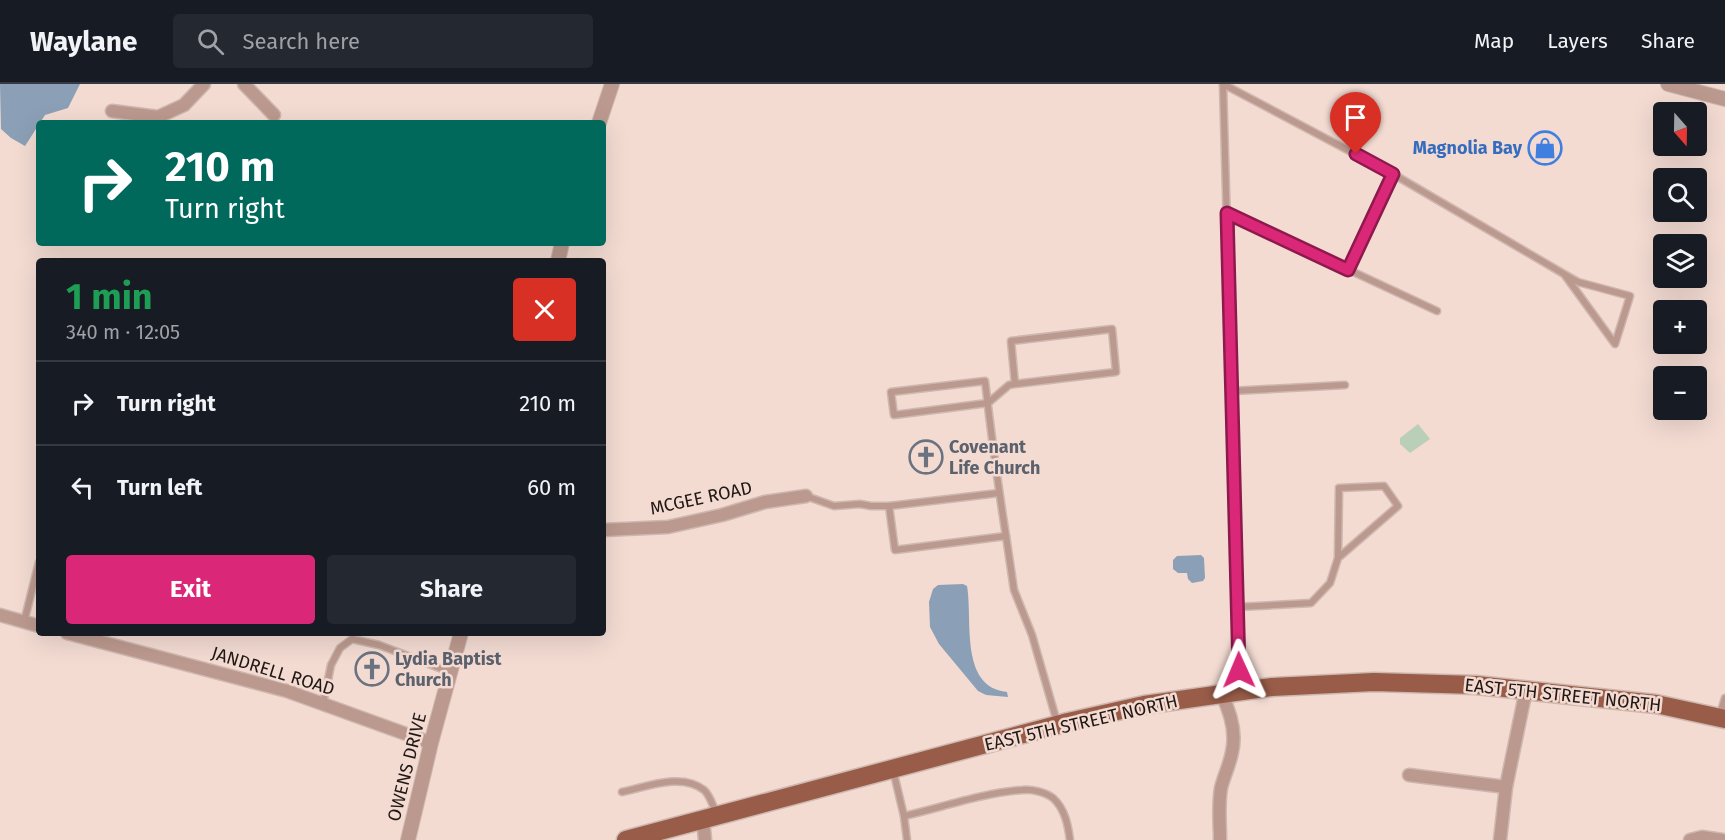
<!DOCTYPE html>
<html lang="en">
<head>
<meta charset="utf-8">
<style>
	body { margin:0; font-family:"Fira Sans",sans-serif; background:#242831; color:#f1f3f6; height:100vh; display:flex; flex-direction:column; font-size:22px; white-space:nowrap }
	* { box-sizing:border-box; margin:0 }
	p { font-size:20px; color:#9ea1a6 }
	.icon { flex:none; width:33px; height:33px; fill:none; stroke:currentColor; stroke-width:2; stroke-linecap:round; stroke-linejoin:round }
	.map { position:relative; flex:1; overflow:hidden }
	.drawer { position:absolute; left:36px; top:174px; width:570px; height:378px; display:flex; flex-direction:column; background:#171b24; border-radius:6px; box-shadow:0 6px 24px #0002 }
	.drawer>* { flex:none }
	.guide { position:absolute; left:36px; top:36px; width:570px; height:126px; border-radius:6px; box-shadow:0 6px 24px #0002; background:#00695c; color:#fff; overflow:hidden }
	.needle { width:39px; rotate:160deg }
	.controls { position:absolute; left:1653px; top:18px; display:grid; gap:12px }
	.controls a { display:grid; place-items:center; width:54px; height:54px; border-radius:6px; background:#171b24; box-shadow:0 6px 24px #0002; font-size:30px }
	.pin { position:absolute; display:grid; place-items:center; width:51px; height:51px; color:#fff; margin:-62px -26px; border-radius:50% 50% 50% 0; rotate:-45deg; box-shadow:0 0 6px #0007 }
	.pin .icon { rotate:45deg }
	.me { position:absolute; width:66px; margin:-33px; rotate:359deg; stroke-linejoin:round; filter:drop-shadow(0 0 4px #0008) }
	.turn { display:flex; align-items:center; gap:21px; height:126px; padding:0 30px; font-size:27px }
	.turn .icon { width:78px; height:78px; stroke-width:2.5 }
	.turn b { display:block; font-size:42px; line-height:51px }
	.round { display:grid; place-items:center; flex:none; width:63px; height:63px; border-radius:6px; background:#242831 }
	.headline { display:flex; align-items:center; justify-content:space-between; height:102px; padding:0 30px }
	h1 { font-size:36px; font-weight:700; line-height:45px; color:#1e9e55 }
	.button { display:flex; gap:12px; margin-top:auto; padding:12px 30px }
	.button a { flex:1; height:69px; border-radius:6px; background:#db2777; color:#fff; font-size:24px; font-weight:700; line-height:69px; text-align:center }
	.button a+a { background:#242831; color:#f1f3f6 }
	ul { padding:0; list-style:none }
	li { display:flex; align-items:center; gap:18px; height:84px; padding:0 30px; border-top:2px solid #363941 }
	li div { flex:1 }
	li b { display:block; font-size:22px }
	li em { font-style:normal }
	header { display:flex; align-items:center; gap:36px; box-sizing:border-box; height:84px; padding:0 30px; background:#171b24; border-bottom:2px solid #363941 }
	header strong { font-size:28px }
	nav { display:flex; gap:33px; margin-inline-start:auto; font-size:21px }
	.search { width:420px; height:54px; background:#242831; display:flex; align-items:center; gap:15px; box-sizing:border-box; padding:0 21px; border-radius:6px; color:#9ea1a6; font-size:22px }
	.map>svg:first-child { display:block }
	.green { fill:#b9cfb8 }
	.water { fill:#8ba0b6 }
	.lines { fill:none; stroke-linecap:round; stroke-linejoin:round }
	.service-casing { stroke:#cdb8b0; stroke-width:9 }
	.minor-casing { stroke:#cdb8b0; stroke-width:15 }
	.tertiary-casing { stroke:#cdb8b0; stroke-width:16 }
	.primary-casing { stroke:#cdb8b0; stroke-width:21 }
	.service { stroke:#bc998e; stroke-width:6 }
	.minor { stroke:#bc998e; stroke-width:12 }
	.tertiary { stroke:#bc998e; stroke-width:14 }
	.primary { stroke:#985c48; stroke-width:18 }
	.route-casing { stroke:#8e194d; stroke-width:15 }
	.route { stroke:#db2777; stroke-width:10 }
	.labels { text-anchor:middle; stroke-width:5; stroke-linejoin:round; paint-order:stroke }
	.shop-label { font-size:18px; font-weight:bold; fill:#366cbe; stroke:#f3dbd2; text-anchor:end }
	.worship-label { font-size:18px; font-weight:bold; fill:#5b616d; stroke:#f3dbd2; text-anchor:start }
	.street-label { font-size:18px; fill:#211815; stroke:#f3dbd2 }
</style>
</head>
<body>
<header>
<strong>Waylane</strong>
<div class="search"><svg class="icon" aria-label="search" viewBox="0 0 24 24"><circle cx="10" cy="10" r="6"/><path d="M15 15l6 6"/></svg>Search here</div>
<nav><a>Map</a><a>Layers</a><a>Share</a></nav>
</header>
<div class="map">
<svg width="1725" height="756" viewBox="0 0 1725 756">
	<rect width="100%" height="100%" fill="#f3dbd2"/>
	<path class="green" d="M1418,340L1430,355L1410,369L1400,360V354Z"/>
	<g class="water">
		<path d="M0,0H80L68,24L45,31L25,62L11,54L1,45Z"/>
		<path d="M1201,471L1204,474L1205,494L1203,497L1192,499L1188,495L1187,489H1178L1173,485V476L1177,472Z"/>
		<path d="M963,500L967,502C973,536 959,603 1007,608L1008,613L986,611L978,607L939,560L930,543L929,518L933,505L938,501Z"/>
	</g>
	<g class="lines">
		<g class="service-casing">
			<g id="service">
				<path d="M1223,0L1240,606"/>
				<path d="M1223,0L1393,90L1564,190L1578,198L1630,212L1615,260L1564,190"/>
				<path d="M1227,129L1437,227"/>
				<path d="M1348,186L1393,90"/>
				<path d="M1232,307L1345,301"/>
				<path d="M806,412L834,422L860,420L871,422H889L895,466L1006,452L1014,506L1032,551L1057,638"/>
				<path d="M889,422L999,409"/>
				<path d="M1006,452C998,401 991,349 985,297L891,308L894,331L988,319L1009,301L1015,300L1116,288L1112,245L1011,257L1015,300"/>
				<path d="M1238,523L1311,519L1330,499L1338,474L1398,422L1384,402L1339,404L1338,474"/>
				<path d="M24,538L39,478"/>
				<path d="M323,620L331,581L340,564L352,555L379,561L450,588"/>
				<path d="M1720,630L1725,614"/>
				<path d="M893,686L904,732L907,756"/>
				<path d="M622,708C646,703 682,688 704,706C710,711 713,723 717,730"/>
				<path d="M904,732C943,723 983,709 1022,706C1032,705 1045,708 1053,714C1065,725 1068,741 1070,756"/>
			</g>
		</g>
		<g class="minor-casing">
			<g id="minor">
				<path d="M244,0L274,31"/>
				<path d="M112,27L158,33L184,21L204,0"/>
				<path d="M603,446L668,443L722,431L765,418L806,412"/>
				<path d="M0,531L39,542"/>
				<path d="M67,549L287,607L431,659"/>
				<path d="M1409,691L1506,703"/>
				<path d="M703,735L705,756"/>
				<path d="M1220,756C1220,739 1218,721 1221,704C1224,692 1230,680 1232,668C1237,647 1230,627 1221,609"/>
				<path d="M1500,756L1506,703L1526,606"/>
				<path d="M1690,756L1702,753L1722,756"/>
			</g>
		</g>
		<g class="tertiary-casing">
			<g id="tertiary">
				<path d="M1668,0L1725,15"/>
				<path d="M599,39L612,0"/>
				<path d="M558,177L562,159"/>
				<path d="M408,756L431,659L461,549"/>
			</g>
		</g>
		<g class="primary-casing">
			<path id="primary" d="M626,756L1068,638L1144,621L1272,603L1374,598L1476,601L1656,620L1725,635"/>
		</g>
		<use href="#service" class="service"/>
		<use href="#minor" class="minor"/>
		<use href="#tertiary" class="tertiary"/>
		<use href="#primary" class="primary"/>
	</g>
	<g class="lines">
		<g class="route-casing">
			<path id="route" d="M1239,586L1227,129L1348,186L1393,90L1356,70"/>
		</g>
		<use href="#route" class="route"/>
	</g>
	<defs>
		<g id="shop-ring" transform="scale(1.725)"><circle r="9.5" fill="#f3dbd2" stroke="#3f7fe0" stroke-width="1.5"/><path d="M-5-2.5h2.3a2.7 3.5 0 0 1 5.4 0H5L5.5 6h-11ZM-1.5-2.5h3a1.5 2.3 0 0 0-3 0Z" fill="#3f7fe0"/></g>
		<g id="church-ring" transform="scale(1.725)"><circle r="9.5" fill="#f3dbd2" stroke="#6b7280" stroke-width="1.5"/><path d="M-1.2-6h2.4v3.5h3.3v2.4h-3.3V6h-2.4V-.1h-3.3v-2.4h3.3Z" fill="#6b7280"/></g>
	</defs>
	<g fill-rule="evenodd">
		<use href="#shop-ring" x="1545" y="64"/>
		<use href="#church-ring" x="926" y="373"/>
		<use href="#church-ring" x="372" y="585"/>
	</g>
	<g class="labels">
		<g class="shop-label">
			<text x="1522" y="70">Magnolia Bay</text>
		</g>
		<g class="worship-label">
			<text x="949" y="369">Covenant<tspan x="949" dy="21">Life Church</tspan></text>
			<text x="395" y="581">Lydia Baptist<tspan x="395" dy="21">Church</tspan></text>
		</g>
		<g class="street-label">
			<text transform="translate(701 414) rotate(-12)" y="6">MCGEE ROAD</text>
			<text transform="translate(273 587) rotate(17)" y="6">JANDRELL ROAD</text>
			<text transform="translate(1563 611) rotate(6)" y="6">EAST 5TH STREET NORTH</text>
			<text transform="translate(1081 639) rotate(-13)" y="6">EAST 5TH STREET NORTH</text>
			<text transform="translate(407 683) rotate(-76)" y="6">OWENS DRIVE</text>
		</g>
	</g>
</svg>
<div class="controls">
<a><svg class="needle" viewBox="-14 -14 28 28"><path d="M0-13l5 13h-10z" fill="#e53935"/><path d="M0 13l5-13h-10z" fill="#9ea1a6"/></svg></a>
<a><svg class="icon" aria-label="search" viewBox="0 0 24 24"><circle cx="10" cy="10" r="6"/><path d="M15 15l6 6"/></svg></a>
<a><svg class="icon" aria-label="layers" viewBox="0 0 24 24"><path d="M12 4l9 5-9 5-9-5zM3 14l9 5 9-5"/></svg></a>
<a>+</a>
<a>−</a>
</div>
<div class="pin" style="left:1356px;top:70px;background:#d93025"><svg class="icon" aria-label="arrive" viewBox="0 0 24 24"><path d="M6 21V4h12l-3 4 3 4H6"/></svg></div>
<svg class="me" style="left:1239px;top:586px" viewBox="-20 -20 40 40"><path d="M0-17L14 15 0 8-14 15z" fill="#db2777" stroke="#fff" stroke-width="4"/></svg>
<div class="guide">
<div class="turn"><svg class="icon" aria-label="right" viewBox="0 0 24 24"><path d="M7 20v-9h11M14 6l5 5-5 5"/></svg><div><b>210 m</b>Turn right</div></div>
</div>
<section class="drawer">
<div class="headline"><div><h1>1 min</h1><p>340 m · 12:05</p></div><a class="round" style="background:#d93025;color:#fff"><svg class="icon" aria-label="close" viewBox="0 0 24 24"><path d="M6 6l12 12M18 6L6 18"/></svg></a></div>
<ul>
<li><svg class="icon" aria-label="right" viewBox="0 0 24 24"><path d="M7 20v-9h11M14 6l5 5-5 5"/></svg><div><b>Turn right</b></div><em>210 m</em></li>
<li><svg class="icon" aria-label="left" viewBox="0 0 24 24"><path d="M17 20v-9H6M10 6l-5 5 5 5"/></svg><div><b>Turn left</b></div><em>60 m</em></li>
</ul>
<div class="button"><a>Exit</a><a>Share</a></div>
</section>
</div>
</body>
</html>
